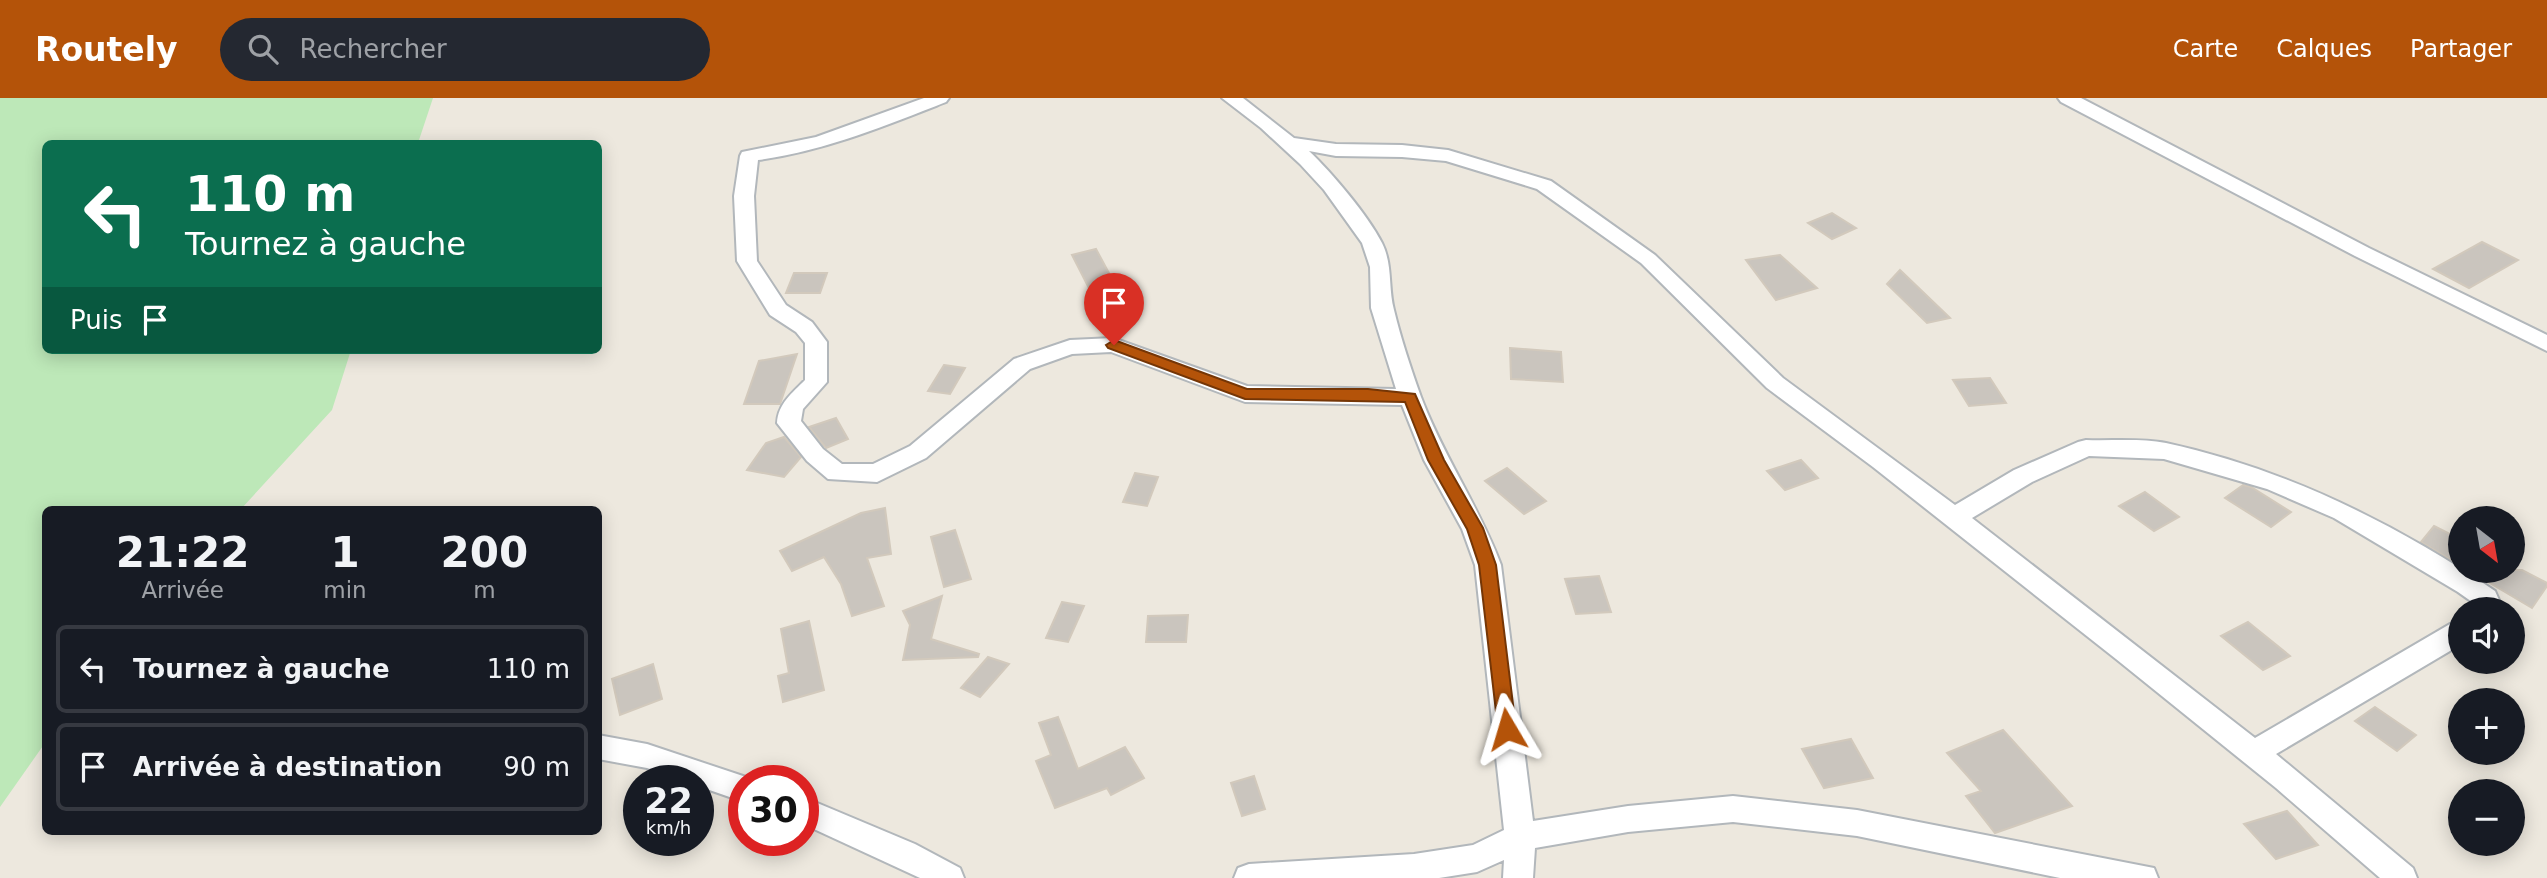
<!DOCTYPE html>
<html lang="fr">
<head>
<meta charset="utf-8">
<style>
	body { margin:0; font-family:"DejaVu Sans",sans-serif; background:#242831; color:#f1f3f6; height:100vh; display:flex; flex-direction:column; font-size:26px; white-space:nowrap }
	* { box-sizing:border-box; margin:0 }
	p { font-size:23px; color:#9ea1a6 }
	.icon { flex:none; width:38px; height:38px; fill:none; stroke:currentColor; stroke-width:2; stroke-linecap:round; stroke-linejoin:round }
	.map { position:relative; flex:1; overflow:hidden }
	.panel { position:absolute; left:42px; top:408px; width:560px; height:329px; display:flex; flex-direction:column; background:#171b24; border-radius:10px; box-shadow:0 4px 18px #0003 }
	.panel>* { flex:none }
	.top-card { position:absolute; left:42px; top:42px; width:560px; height:214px; border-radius:10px; box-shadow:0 4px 18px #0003; background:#0b6e4f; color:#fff; overflow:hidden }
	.needle { width:46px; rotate:149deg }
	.tools { position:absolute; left:2448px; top:408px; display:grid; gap:14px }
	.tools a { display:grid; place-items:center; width:77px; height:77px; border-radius:50%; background:#171b24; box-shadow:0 4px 18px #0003; font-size:35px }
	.speed { position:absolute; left:623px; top:667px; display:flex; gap:14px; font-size:35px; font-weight:700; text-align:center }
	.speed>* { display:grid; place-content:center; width:91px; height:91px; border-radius:50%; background:#171b24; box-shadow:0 4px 18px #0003; line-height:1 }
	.speed small { font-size:18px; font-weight:400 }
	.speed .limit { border:10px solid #d22; background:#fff; color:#111 }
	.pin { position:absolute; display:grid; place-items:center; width:60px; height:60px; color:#fff; margin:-72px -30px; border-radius:50% 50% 50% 0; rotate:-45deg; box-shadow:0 0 7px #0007 }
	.pin .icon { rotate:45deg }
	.me { position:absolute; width:77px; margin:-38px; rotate:353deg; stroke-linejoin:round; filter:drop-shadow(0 0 5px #0008) }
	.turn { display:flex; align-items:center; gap:24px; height:147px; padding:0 28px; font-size:32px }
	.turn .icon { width:91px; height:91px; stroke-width:2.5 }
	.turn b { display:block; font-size:49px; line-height:60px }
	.then { display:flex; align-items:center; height:66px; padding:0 28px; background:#0003; gap:14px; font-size:26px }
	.eta { display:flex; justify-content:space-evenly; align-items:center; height:119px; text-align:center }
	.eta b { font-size:42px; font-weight:700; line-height:49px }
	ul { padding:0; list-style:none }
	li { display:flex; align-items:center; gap:21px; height:88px; margin:0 14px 10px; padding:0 14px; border:4px solid #363941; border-radius:10px }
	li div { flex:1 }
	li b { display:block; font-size:26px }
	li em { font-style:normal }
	header { display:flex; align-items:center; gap:42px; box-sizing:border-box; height:98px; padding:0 35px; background:#b45309; color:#fff }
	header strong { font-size:33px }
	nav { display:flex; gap:38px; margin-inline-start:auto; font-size:24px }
	.search { width:490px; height:63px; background:#242831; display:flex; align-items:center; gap:18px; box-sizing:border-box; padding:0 24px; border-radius:38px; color:#9ea1a6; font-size:26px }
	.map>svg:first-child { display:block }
	.green { fill:#bde8b8 }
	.building { fill:#cac5be; stroke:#d2c9bc; stroke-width:2 }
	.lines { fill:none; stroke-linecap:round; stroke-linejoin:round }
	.minor-casing { stroke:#b2b7bb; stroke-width:4 }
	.minor { fill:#fff; fill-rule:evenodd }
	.route { fill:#b45309; stroke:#753606; stroke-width:2 }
</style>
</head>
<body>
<header>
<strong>Routely</strong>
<div class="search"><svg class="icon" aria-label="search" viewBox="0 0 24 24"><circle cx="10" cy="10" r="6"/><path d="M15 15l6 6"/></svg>Rechercher</div>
<nav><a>Carte</a><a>Calques</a><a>Partager</a></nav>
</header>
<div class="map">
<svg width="2547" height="780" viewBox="0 0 2547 780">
	<rect width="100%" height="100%" fill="#ede8de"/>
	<path class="green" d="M0,0H433L418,45L46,46V252H351L332,312L241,411H46L45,645L0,709Z"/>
	<g class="building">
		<path d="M1832,115L1856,130L1832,141L1808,125Z"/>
		<path d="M2482,144L2518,162L2469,190L2433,171Z"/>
		<path d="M1096,151L1110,177L1096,204L1072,157Z"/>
		<path d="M1780,157L1817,190L1776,202L1746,162Z"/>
		<path d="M1900,172L1950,220L1927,225L1887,186Z"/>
		<path d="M794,175H827L820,195H786Z"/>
		<path d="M1510,250L1561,254L1563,284L1511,281Z"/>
		<path d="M797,256L780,306H744L759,263Z"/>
		<path d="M944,267L965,270L950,296L928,293Z"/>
		<path d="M1990,280L2006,305L1969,308L1953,282Z"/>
		<path d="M836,320L848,341L826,350L809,329Z"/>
		<path d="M784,339L801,359L784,379L747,372L766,345Z"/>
		<path d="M1801,362L1818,380L1785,392L1767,373Z"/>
		<path d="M1507,370L1546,403L1524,416L1485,383Z"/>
		<path d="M1135,375L1158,379L1147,408L1123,404Z"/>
		<path d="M2243,387L2251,389L2291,414L2271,429L2225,400Z"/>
		<path d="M2145,394L2179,419L2154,433L2119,408Z"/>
		<path d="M885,410L891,456L867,460L884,508L852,518L841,486L824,459L792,473L780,453L861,415Z"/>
		<path d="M2434,428L2460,441V467L2421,444Z"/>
		<path d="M955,432L971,481L944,489L931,439Z"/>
		<path d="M2468,472H2522L2547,485V488L2532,510Z"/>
		<path d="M1599,478L1611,514L1576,516L1565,481Z"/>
		<path d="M942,498L931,541L979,556L978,559L903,562L910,527L903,513Z"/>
		<path d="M1062,504L1084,508L1068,544L1046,540Z"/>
		<path d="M1188,517L1186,544H1146L1148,518Z"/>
		<path d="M809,523L824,592L783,604L778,578L789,575L781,531Z"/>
		<path d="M2248,524L2290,558L2263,572L2221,538Z"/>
		<path d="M988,559L1009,566L980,599L961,590Z"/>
		<path d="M653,566L662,601L620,617L612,581Z"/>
		<path d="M2375,609L2416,637L2397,653L2355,623Z"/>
		<path d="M1058,619L1078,671L1125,649L1144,680L1111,697L1107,690L1055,710L1036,663L1051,657L1039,625Z"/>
		<path d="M2003,632L2072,708L1995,735L1966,698L1981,693L1947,655Z"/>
		<path d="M1851,641L1873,680L1824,690L1802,651Z"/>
		<path d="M1254,678L1265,711L1242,718L1231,685Z"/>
		<path d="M2287,713L2318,747L2276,761L2244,726Z"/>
	</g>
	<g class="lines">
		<g class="minor-casing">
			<g id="minor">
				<path d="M924,0H949L946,4C885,28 824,53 758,62L754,98L757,163L786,207L812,224L827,244V284L803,311L801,323L823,351L842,366H873L910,348L1014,261L1070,242L1113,240L1247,288L1396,291L1371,210L1370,169L1362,145L1324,92L1300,66L1261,30L1222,0H1243L1294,40L1336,46L1402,47L1448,52L1551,83L1655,157L1783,280L1955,407L2014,372L2078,344L2086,342C2112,343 2141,340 2166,345C2286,371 2396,426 2495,493L2503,511H2477L2475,506L2458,494L2334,420L2267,391L2164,361L2089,358L2032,384L1972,420L2255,640L2450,526L2460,524V547L2276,656L2413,770L2417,780H2380L2276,690L2116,561L1873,369L1767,290L1641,165L1537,91L1446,63L1402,59L1336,58L1309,53C1332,75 1367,116 1382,145C1393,167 1388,190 1394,212C1401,241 1411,271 1421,299C1443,358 1479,408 1501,467L1533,723L1628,708L1733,698L1857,712L2154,770L2158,780H2060L1857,738L1733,724L1628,734L1535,750L1533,780H1503L1504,762L1477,774L1439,780H1234L1238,770L1249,766L1414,756L1473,747L1504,732L1475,467L1462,431L1424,362L1402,307L1245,304L1111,254L1072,256L1030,271L926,360L877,384L828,381L807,363L777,325C778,306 792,295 805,282V245L796,234L770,217L737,163L734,98L740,58L742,54L816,39Z"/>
				<path d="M2058,0H2081L2369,150L2547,237V253L2355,158L2061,4Z"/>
				<path d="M598,637L647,646L755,682H744V704L698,688V682H682L647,670L598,661Z"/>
				<path d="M803,699L915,746L960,770L964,780H920L803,726Z"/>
			</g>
		</g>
		<use href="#minor" class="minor"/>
	</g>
	<path class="route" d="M1114,242L1247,291H1368L1415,296L1444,362L1483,430L1496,467L1516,631L1513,637L1507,639L1500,637L1498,631L1479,467L1467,431L1428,362L1405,304L1245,301L1108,250L1106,247Z"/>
</svg>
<div class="tools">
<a><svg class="needle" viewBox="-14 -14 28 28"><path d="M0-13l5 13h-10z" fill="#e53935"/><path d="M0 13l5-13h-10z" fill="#9ea1a6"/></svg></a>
<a><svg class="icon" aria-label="sound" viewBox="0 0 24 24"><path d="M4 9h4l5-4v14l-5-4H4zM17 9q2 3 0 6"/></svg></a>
<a>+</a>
<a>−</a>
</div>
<div class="speed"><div>22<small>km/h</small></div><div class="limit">30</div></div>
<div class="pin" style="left:1114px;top:247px;background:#d93025"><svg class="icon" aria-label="arrive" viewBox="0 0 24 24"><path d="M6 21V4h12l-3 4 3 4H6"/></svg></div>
<svg class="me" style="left:1507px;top:631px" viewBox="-20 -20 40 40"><path d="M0-17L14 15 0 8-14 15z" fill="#b45309" stroke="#fff" stroke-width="4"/></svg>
<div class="top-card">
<div class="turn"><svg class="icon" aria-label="left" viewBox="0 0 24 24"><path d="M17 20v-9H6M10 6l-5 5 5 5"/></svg><div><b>110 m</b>Tournez à gauche</div></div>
<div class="then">Puis<svg class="icon" aria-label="arrive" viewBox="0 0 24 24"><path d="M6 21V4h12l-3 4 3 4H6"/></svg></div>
</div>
<section class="panel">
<div class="eta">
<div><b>21:22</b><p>Arrivée</p></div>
<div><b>1</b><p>min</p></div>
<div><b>200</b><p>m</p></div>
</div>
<ul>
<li><svg class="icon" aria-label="left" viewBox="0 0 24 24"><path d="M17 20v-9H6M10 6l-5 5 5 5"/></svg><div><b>Tournez à gauche</b></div><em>110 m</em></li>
<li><svg class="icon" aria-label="arrive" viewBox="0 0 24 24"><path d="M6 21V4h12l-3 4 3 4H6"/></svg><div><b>Arrivée à destination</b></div><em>90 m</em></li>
</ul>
</section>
</div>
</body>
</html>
